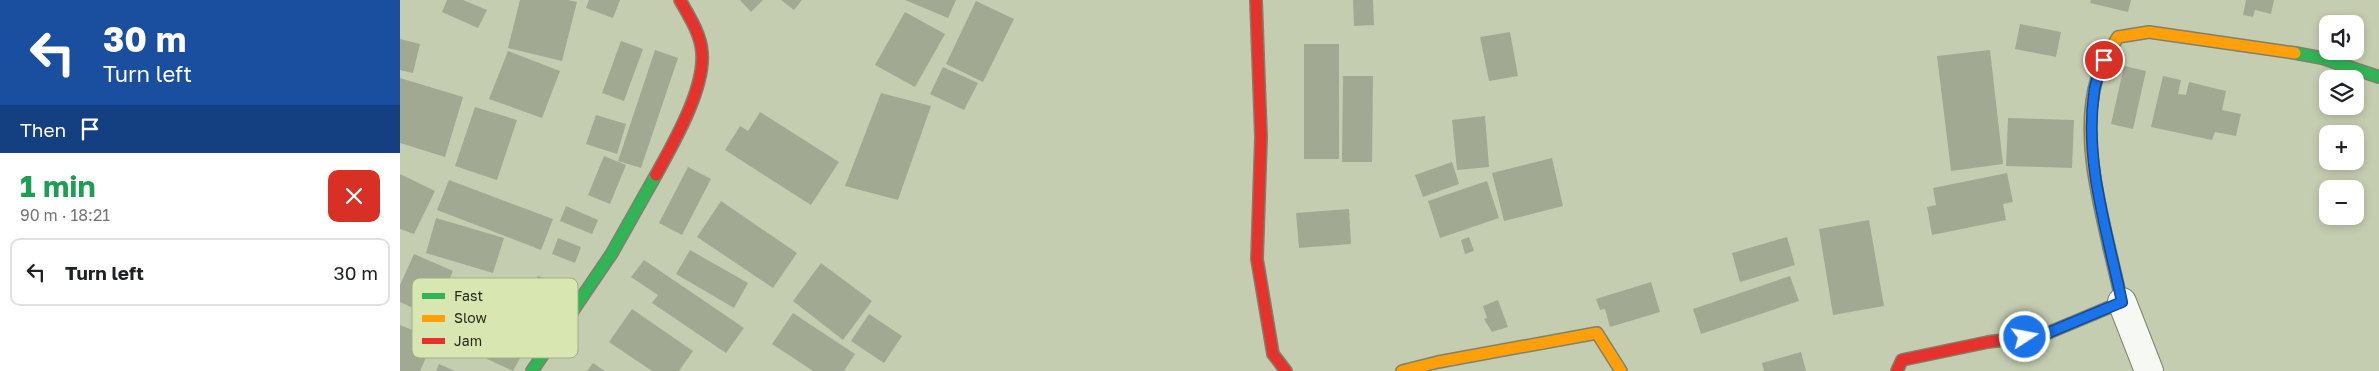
<!DOCTYPE html>
<html lang="en">
<head>
<meta charset="utf-8">
<style>
	body { margin:0; font-family:"Golos Text",sans-serif; background:#f2f2f2; color:#202124; height:100vh; display:flex; flex-direction:column; font-size:19px; white-space:nowrap }
	* { box-sizing:border-box; margin:0 }
	p { font-size:16px; color:#757577 }
	.icon { flex:none; width:28px; height:28px; fill:none; stroke:currentColor; stroke-width:2; stroke-linecap:round; stroke-linejoin:round }
	.map { position:relative; flex:1; overflow:hidden }
	.panel { display:flex; flex-direction:column; background:#fff; width:400px }
	.panel>* { flex:none }
	.top-card { background:#1a4fa0; color:#fff; overflow:hidden }
	.controls { position:absolute; left:1919px; top:15px; display:grid; gap:10px }
	.controls a { display:grid; place-items:center; width:45px; height:45px; border-radius:10px; background:#fff; box-shadow:0 2px 8px #0003; font-size:25px }
	.pin { position:absolute; display:grid; place-items:center; width:42px; height:42px; color:#fff; margin:-21px; border:2px solid #fff; border-radius:50%; box-shadow:0 1px 5px #0007 }
	.me { position:absolute; width:55px; margin:-28px; rotate:79deg; stroke-linejoin:round; filter:drop-shadow(0 0 4px #0008) }
	.turn { display:flex; align-items:center; gap:18px; height:105px; padding:0 20px; font-size:22px }
	.turn .icon { width:65px; height:65px; stroke-width:2.5 }
	.turn b { display:block; font-size:35px; line-height:42px }
	.then { display:flex; align-items:center; height:48px; padding:0 20px; background:#0003; gap:10px; font-size:19px }
	.round { display:grid; place-items:center; flex:none; width:52px; height:52px; border-radius:10px; background:#f2f2f2 }
	.overview { display:flex; align-items:center; justify-content:space-between; height:85px; padding:0 20px }
	h1 { font-size:30px; font-weight:700; line-height:38px; color:#1e9e55 }
	ul { padding:0; list-style:none }
	li { display:flex; align-items:center; gap:15px; height:68px; margin:0 10px 8px; padding:0 10px; border:2px solid #e0e0e0; border-radius:10px }
	li div { flex:1 }
	li b { display:block; font-size:19px }
	li em { font-style:normal }
	main { display:flex; flex:1; min-height:0 }
	.map>svg:first-child { display:block }
	.building { fill:#a2a992 }
	.lines { fill:none; stroke-linecap:round; stroke-linejoin:round }
	.street-casing { stroke:#7c826c; stroke-width:30 }
	.fast-casing { stroke:#7c826c; stroke-width:14 }
	.slow-casing { stroke:#7c826c; stroke-width:14 }
	.jam-casing { stroke:#7c826c; stroke-width:14 }
	.street { stroke:#f6f8f3; stroke-width:28 }
	.fast { stroke:#30b455; stroke-width:11 }
	.slow { stroke:#ff9f0a; stroke-width:11 }
	.jam { stroke:#e5322d; stroke-width:11 }
	.route-casing { stroke:#114b97; stroke-width:12 }
	.route { stroke:#1a73e8; stroke-width:9 }
	.key { fill:#d8e6b1; stroke:#a2ae82; stroke-width:1 }
	.key-label { font-size:14px; fill:#252a16 }
</style>
</head>
<body>
<main>
<section class="panel">
<div class="top-card">
<div class="turn"><svg class="icon" aria-label="left" viewBox="0 0 24 24"><path d="M17 20v-9H6M10 6l-5 5 5 5"/></svg><div><b>30 m</b>Turn left</div></div>
<div class="then">Then<svg class="icon" aria-label="arrive" viewBox="0 0 24 24"><path d="M6 21V4h12l-3 4 3 4H6"/></svg></div>
</div>
<div class="overview"><div><h1>1 min</h1><p>90 m · 18:21</p></div><a class="round" style="background:#d93025;color:#fff"><svg class="icon" aria-label="close" viewBox="0 0 24 24"><path d="M6 6l12 12M18 6L6 18"/></svg></a></div>
<ul>
<li><svg class="icon" aria-label="left" viewBox="0 0 24 24"><path d="M17 20v-9H6M10 6l-5 5 5 5"/></svg><div><b>Turn left</b></div><em>30 m</em></li>
</ul>
</section>
<div class="map">
<svg width="1979" height="371" viewBox="0 0 1979 371">
	<rect width="100%" height="100%" fill="#c5cdb0"/>
	<g class="building">
		<path d="M47,0H63L87,10L78,28L42,12Z"/>
		<path d="M120,0H168L177,2L162,61L108,48Z"/>
		<path d="M189,0H220L213,18L186,8Z"/>
		<path d="M340,0H363L351,12Z"/>
		<path d="M381,0H402L394,10Z"/>
		<path d="M505,0H556L548,18Z"/>
		<path d="M953,0H973L974,25L954,26Z"/>
		<path d="M1691,0H1731L1728,12L1690,3Z"/>
		<path d="M1846,0H1874L1871,14L1855,10L1853,17L1843,15Z"/>
		<path d="M576,1L614,19L583,82L546,64Z"/>
		<path d="M505,12L545,34L515,87L475,65Z"/>
		<path d="M1620,24L1661,32L1656,57L1615,49Z"/>
		<path d="M1110,32L1118,76L1089,81L1080,37Z"/>
		<path d="M0,39L20,44L13,73L0,70Z"/>
		<path d="M221,41L243,49L224,101L202,93Z"/>
		<rect x="904" y="44" width="35" height="115"/>
		<path d="M255,50L278,58L241,168L218,161Z"/>
		<path d="M1590,50L1603,164L1551,171L1537,56Z"/>
		<path d="M108,51L160,71L142,118L89,99Z"/>
		<path d="M1724,66L1746,71L1733,129L1711,124Z"/>
		<path d="M543,67L578,83L564,110L530,94Z"/>
		<path d="M943,76H973L972,162H942Z"/>
		<path d="M1763,76L1781,80L1778,94L1786,95L1789,82L1826,91L1822,110L1841,114L1836,136L1815,132L1812,140L1751,127Z"/>
		<path d="M0,78L63,97L45,157L0,143Z"/>
		<path d="M481,93L531,106L498,200L445,186Z"/>
		<path d="M75,107L117,120L97,180L55,166Z"/>
		<path d="M360,112L439,162L411,205L325,150L340,126L348,131Z"/>
		<path d="M196,115L226,124L217,154L186,144Z"/>
		<path d="M1085,116L1089,167L1057,170L1052,120Z"/>
		<path d="M1608,118L1674,120L1672,168L1606,166Z"/>
		<path d="M1927,136H1928V162L1922,161Z"/>
		<path d="M204,156L226,165L210,204L188,195Z"/>
		<path d="M1152,158L1163,206L1104,221L1092,173Z"/>
		<path d="M1929,161H1947L1946,165Z"/>
		<path d="M1052,162L1059,184L1023,197L1015,175Z"/>
		<path d="M288,167L311,179L282,235L259,223Z"/>
		<path d="M1607,173L1613,202L1603,204L1606,220L1532,235L1527,207L1536,205L1533,188Z"/>
		<path d="M0,174L35,191L14,234L0,229Z"/>
		<path d="M49,180L153,219L141,250L37,210Z"/>
		<path d="M1087,181L1099,218L1040,238L1028,201Z"/>
		<path d="M321,201L397,253L373,288L297,237Z"/>
		<path d="M166,206L198,220L192,234L160,221Z"/>
		<path d="M949,209L951,244L899,248L896,213Z"/>
		<path d="M36,218L104,238L93,273L26,253Z"/>
		<path d="M1469,220L1484,306L1433,315L1419,229Z"/>
		<path d="M1069,237L1074,251L1065,254L1061,240Z"/>
		<path d="M1387,237L1395,265L1340,282L1332,253Z"/>
		<path d="M158,238L181,247L175,263L152,254Z"/>
		<path d="M290,250L348,283L334,308L276,274Z"/>
		<path d="M14,254L53,271L33,317L0,302V285Z"/>
		<path d="M244,260L344,328L326,353L252,303L258,295L231,277Z"/>
		<path d="M421,263L472,301L443,340L393,301Z"/>
		<path d="M138,276L162,285L151,312L127,303Z"/>
		<path d="M1390,276L1399,301L1301,334L1293,309Z"/>
		<path d="M1251,282L1260,312L1210,327L1205,309L1200,310L1196,299Z"/>
		<path d="M1098,300L1108,327L1092,332L1084,319L1087,318L1083,306Z"/>
		<path d="M232,309L293,351L279,371H252L209,342Z"/>
		<path d="M393,313L455,354L444,371H413L372,344Z"/>
		<path d="M469,314L502,336L484,363L451,341Z"/>
		<path d="M0,325L34,339L20,371H0Z"/>
		<path d="M98,338L124,351L113,371L87,359Z"/>
		<path d="M1401,352L1406,371H1364L1362,363Z"/>
		<path d="M193,363L205,371H187Z"/>
		<path d="M39,364L55,371H36Z"/>
	</g>
	<g class="lines">
		<g class="street-casing">
			<path id="street" d="M1722,302L1749,371"/>
		</g>
		<g class="fast-casing">
			<g id="fast">
				<path d="M1895,53L1922,58L1979,77"/>
				<path d="M132,371L212,253L256,175"/>
			</g>
		</g>
		<g class="slow-casing">
			<g id="slow">
				<path d="M1709,247C1697,194 1681,132 1697,78C1701,63 1710,50 1718,37L1749,32L1895,53"/>
				<path d="M1002,371L1038,362L1197,333L1221,371"/>
			</g>
		</g>
		<g class="jam-casing">
			<g id="jam">
				<path d="M856,0L861,137L857,259L873,354L886,371"/>
				<path d="M256,175C273,144 305,89 302,53C301,34 289,16 280,0"/>
				<path d="M1497,371L1502,360L1588,342L1643,335L1722,302L1709,247"/>
			</g>
		</g>
		<use href="#street" class="street"/>
		<use href="#fast" class="fast"/>
		<use href="#slow" class="slow"/>
		<use href="#jam" class="jam"/>
	</g>
	<g class="lines">
		<g class="route-casing">
			<path id="route" d="M1625,337L1643,335L1722,302C1708,234 1684,162 1694,93C1695,82 1700,70 1704,60"/>
		</g>
		<use href="#route" class="route"/>
	</g>
	<rect x="12" y="278" width="166" height="80" rx="8" class="key"/>
	<rect x="22" y="293" width="23" height="6" fill="#30b455"/>
	<rect x="22" y="315" width="23" height="7" fill="#ff9f0a"/>
	<rect x="22" y="338" width="23" height="6" fill="#e5322d"/>
	<g class="key-label">
		<text x="54" y="301">Fast</text>
		<text x="54" y="323">Slow</text>
		<text x="54" y="346">Jam</text>
	</g>
</svg>
<div class="controls">
<a><svg class="icon" aria-label="sound" viewBox="0 0 24 24"><path d="M4 9h4l5-4v14l-5-4H4zM17 9q2 3 0 6"/></svg></a>
<a><svg class="icon" aria-label="layers" viewBox="0 0 24 24"><path d="M12 4l9 5-9 5-9-5zM3 14l9 5 9-5"/></svg></a>
<a>+</a>
<a>−</a>
</div>
<div class="pin" style="left:1704px;top:60px;background:#d93025"><svg class="icon" aria-label="arrive" viewBox="0 0 24 24"><path d="M6 21V4h12l-3 4 3 4H6"/></svg></div>
<svg class="me" style="left:1625px;top:337px" viewBox="-20 -20 40 40"><circle r="17" fill="#1a73e8" stroke="#fff" stroke-width="3"/><path d="M0-11L8 9 0 5-8 9z" fill="#fff"/></svg>
</div>
</main>
</body>
</html>
